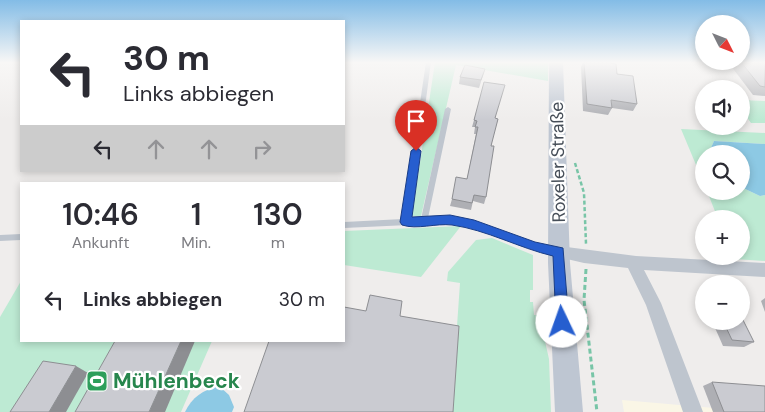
<!DOCTYPE html>
<html lang="de">
<head>
<meta charset="utf-8">
<style>
	body { margin:0; font-family:"DM Sans",sans-serif; background:#f7f7f7; color:#2b2b33; height:100vh; display:flex; flex-direction:column; font-size:19px; white-space:nowrap }
	* { box-sizing:border-box; margin:0 }
	p { font-size:16px; color:#7c7c81 }
	.icon { flex:none; width:28px; height:28px; fill:none; stroke:currentColor; stroke-width:2; stroke-linecap:round; stroke-linejoin:round }
	.map { position:relative; flex:1; overflow:hidden }
	.details { position:absolute; left:20px; top:182px; width:325px; height:160px; display:flex; flex-direction:column; background:#fff; border-radius:0px; box-shadow:0 2px 8px #0003 }
	.details>* { flex:none }
	.banner { position:absolute; left:20px; top:20px; width:325px; height:152px; border-radius:0px; box-shadow:0 2px 8px #0003; background:#fff; color:#2b2b33; overflow:hidden }
	.needle { width:32px; rotate:132deg }
	.controls { position:absolute; left:695px; top:15px; display:grid; gap:10px }
	.controls a { display:grid; place-items:center; width:55px; height:55px; border-radius:50%; background:#fff; box-shadow:0 2px 8px #0003; font-size:25px }
	.pin { position:absolute; display:grid; place-items:center; width:42px; height:42px; color:#fff; margin:-51px -21px; border-radius:50% 50% 50% 0; rotate:-45deg; box-shadow:0 0 5px #0007 }
	.pin .icon { rotate:45deg }
	.me { position:absolute; width:55px; margin:-28px; rotate:357deg; stroke-linejoin:round; filter:drop-shadow(0 0 4px #0008) }
	.turn { display:flex; align-items:center; gap:18px; height:105px; padding:0 20px; font-size:22px }
	.turn .icon { width:65px; height:65px; stroke-width:2.5 }
	.turn b { display:block; font-size:35px; line-height:42px }
	.lanes { display:flex; align-items:center; height:48px; padding:0 20px; background:#0003; justify-content:center; gap:25px; direction:ltr }
	.lanes .off { opacity:.35 }
	.eta { display:flex; justify-content:space-evenly; align-items:center; height:85px; text-align:center }
	.eta b { font-size:30px; font-weight:600; line-height:35px }
	ul { padding:0; list-style:none }
	li { display:flex; align-items:center; gap:15px; height:65px; padding:0 20px }
	li div { flex:1 }
	li b { display:block; font-size:19px }
	li em { font-style:normal }
	.map>svg:first-child { display:block }
	.commercial { fill:#faf6e6 }
	.green { fill:#bdead3 }
	.water { fill:#8dc9e4 }
	.lines { fill:none; stroke-linecap:round; stroke-linejoin:round }
	.path-far1 { stroke:#78c5a7; stroke-width:2.5; stroke-dasharray:4 2.5; stroke-linecap:butt }
	.path { stroke:#78c5a7; stroke-width:3; stroke-dasharray:5 3; stroke-linecap:butt }
	.service { fill:#bec5ce; fill-rule:evenodd }
	.minor { fill:#bec5ce; fill-rule:evenodd }
	.secondary { fill:#bec6d2; fill-rule:evenodd }
	.wall { fill:#aeafb4 }
	.shaded-wall { fill:#8d8e92 }
	.building { fill:#cacbd1; stroke:#8d8e92 }
	.route { fill:#265ecf; stroke:#193d87 }
	.labels { text-anchor:middle; stroke-width:4.5; stroke-linejoin:round; paint-order:stroke }
	.street-label { font-size:18px; fill:#464e58; stroke:#fff }
	.near-leisure-label { font-size:21px; font-weight:bold; fill:#27864d; stroke:#fff; text-anchor:start }
</style>
</head>
<body>
<div class="map">
<svg width="765" height="412" viewBox="0 0 765 412">
	<rect width="100%" height="100%" fill="#efedec"/>
	<path class="commercial" d="M622,400L760,412H624Z"/>
	<g class="green">
		<path d="M435,62H548V81L456,65L421,216H412Z"/>
		<path d="M741,100L765,101V123H751L741,109Z"/>
		<path d="M681,129L765,133V144L714,141L710,150L712,154H704V184Z"/>
		<path d="M741,187L760,196L765,195V261L734,259L733,256H741V219H718L707,191H741Z"/>
		<path d="M461,226L421,277L344,265V231Z"/>
		<path d="M492,238L533,255V290H530V302H533L534,315H539L549,359L551,412H451L460,283L447,281L448,272L476,240Z"/>
		<path d="M21,281V341H212L181,412H0V317Z"/>
	</g>
	<g class="water">
		<path d="M714,141L765,144V195L760,196L741,187V154H712L710,150Z"/>
		<path d="M219,386L229,395L234,407L232,412H185C192,397 203,390 219,386Z"/>
	</g>
	<g class="lines">
		<path class="path-far1" d="M575,163L584,193L586,244"/>
		<path class="path" d="M586,269L584,300L597,412"/>
		<g class="service">
			<path d="M426,62H431L410,219H421L445,109L448,107L451,109L428,218L451,217L474,222L535,244L559,249L560,251L559,253L556,254L535,250L473,228L451,223L344,228V222L403,219Z"/>
			<path d="M21,234V240L0,241V235Z"/>
		</g>
		<path class="minor" d="M559,246L636,256L765,263V277L644,270L661,303L703,412H683L646,305L628,268L584,263L554,256L552,252L554,248Z"/>
		<path class="secondary" d="M549,62H563L570,263L583,412H555L548,263Z"/>
	</g>
	<g class="wall">
		<path d="M583,62H604L617,74L637,104L633,111L612,108L608,115L583,111L581,67Z"/>
		<path d="M728,62H765V96L753,95Z"/>
		<path d="M485,69L479,88L459,84L460,77Z"/>
		<path d="M495,118L491,146L486,197L484,204L473,201L471,210L450,206L452,199L467,179L476,134H474L475,127H472L474,120Z"/>
		<path d="M765,298V312L761,301Z"/>
		<path d="M712,321H741L754,342L744,347L723,346Z"/>
		<path d="M712,382L765,412H713L703,386Z"/>
	</g>
	<g class="shaded-wall">
		<path d="M181,341H195L165,412H149Z"/>
		<path d="M76,366L88,373L66,412H49Z"/>
	</g>
	<g class="building">
		<path d="M584,62H604L616,64L617,74L633,76L637,104L611,100L612,108L587,104Z"/>
		<path d="M741,62H765V87L760,86Z"/>
		<path d="M465,65L485,69L481,80L460,77Z"/>
		<path d="M484,82L505,85L495,118L498,119L491,146H494L486,197L474,195L472,203L452,199L456,177L467,179L478,127H475L477,121L474,120Z"/>
		<path d="M370,295L402,301L400,316L459,326L453,412H244L269,341H344V307L366,311Z"/>
		<path d="M741,316L754,342L732,340L723,321H741Z"/>
		<path d="M115,341H181L149,412H75Z"/>
		<path d="M43,361L76,366L49,412H10Z"/>
		<path d="M712,382L765,386V412H724Z"/>
	</g>
	<linearGradient id="sky" x2="0" y2="1"><stop stop-color="#83bce6"/><stop offset="0.52" stop-color="#f8f7f6"/><stop offset="1" stop-color="#f8f7f6" stop-opacity="0"/></linearGradient>
	<rect width="765" height="120" fill="url(#sky)"/>
	<path class="route" d="M416,147L421,151L412,217L450,215L474,220L535,242L563,248L569,322L567,326L562,328L558,326L556,322L553,256C519,248 487,230 452,225C436,223 417,230 402,225L400,222L411,151Z"/>
	<defs>
		<g id="stadium-square" transform="scale(1.125)"><rect x="-9" y="-9" width="18" height="18" rx="4" fill="#2e9e5b" stroke="#fff"/><path d="M0-5a6.5 5 0 1 0 0 10a6.5 5 0 1 0 0-10ZM-3.5-1.8h7v3.6h-7Z" fill="#fff"/></g>
	</defs>
	<g fill-rule="evenodd">
		<use href="#stadium-square" x="97" y="381"/>
	</g>
	<g class="labels">
		<g class="street-label">
			<text transform="translate(558 162) rotate(-91)" y="6">Roxeler Straße</text>
		</g>
		<g class="near-leisure-label">
			<text x="113" y="388">Mühlenbeck</text>
		</g>
	</g>
</svg>
<div class="controls">
<a><svg class="needle" viewBox="-14 -14 28 28"><path d="M0-13l5 13h-10z" fill="#e53935"/><path d="M0 13l5-13h-10z" fill="#7c7c81"/></svg></a>
<a><svg class="icon" aria-label="sound" viewBox="0 0 24 24"><path d="M4 9h4l5-4v14l-5-4H4zM17 9q2 3 0 6"/></svg></a>
<a><svg class="icon" aria-label="search" viewBox="0 0 24 24"><circle cx="10" cy="10" r="6"/><path d="M15 15l6 6"/></svg></a>
<a>+</a>
<a>−</a>
</div>
<div class="pin" style="left:416px;top:151px;background:#d93025"><svg class="icon" aria-label="arrive" viewBox="0 0 24 24"><path d="M6 21V4h12l-3 4 3 4H6"/></svg></div>
<svg class="me" style="left:562px;top:322px" viewBox="-20 -20 40 40"><circle r="19" fill="#fff"/><path d="M0-13L10 11 0 6-10 11z" fill="#265ecf"/></svg>
<div class="banner">
<div class="turn"><svg class="icon" aria-label="left" viewBox="0 0 24 24"><path d="M17 20v-9H6M10 6l-5 5 5 5"/></svg><div><b>30 m</b>Links abbiegen</div></div>
<div class="lanes"><svg class="icon" aria-label="left" viewBox="0 0 24 24"><path d="M17 20v-9H6M10 6l-5 5 5 5"/></svg><svg class="icon off" aria-label="ahead" viewBox="0 0 24 24"><path d="M12 20V5M6 11l6-6 6 6"/></svg><svg class="icon off" aria-label="ahead" viewBox="0 0 24 24"><path d="M12 20V5M6 11l6-6 6 6"/></svg><svg class="icon off" aria-label="right" viewBox="0 0 24 24"><path d="M7 20v-9h11M14 6l5 5-5 5"/></svg></div>
</div>
<section class="details">
<div class="eta">
<div><b>10:46</b><p>Ankunft</p></div>
<div><b>1</b><p>Min.</p></div>
<div><b>130</b><p>m</p></div>
</div>
<ul>
<li><svg class="icon" aria-label="left" viewBox="0 0 24 24"><path d="M17 20v-9H6M10 6l-5 5 5 5"/></svg><div><b>Links abbiegen</b></div><em>30 m</em></li>
</ul>
</section>
</div>
</body>
</html>
